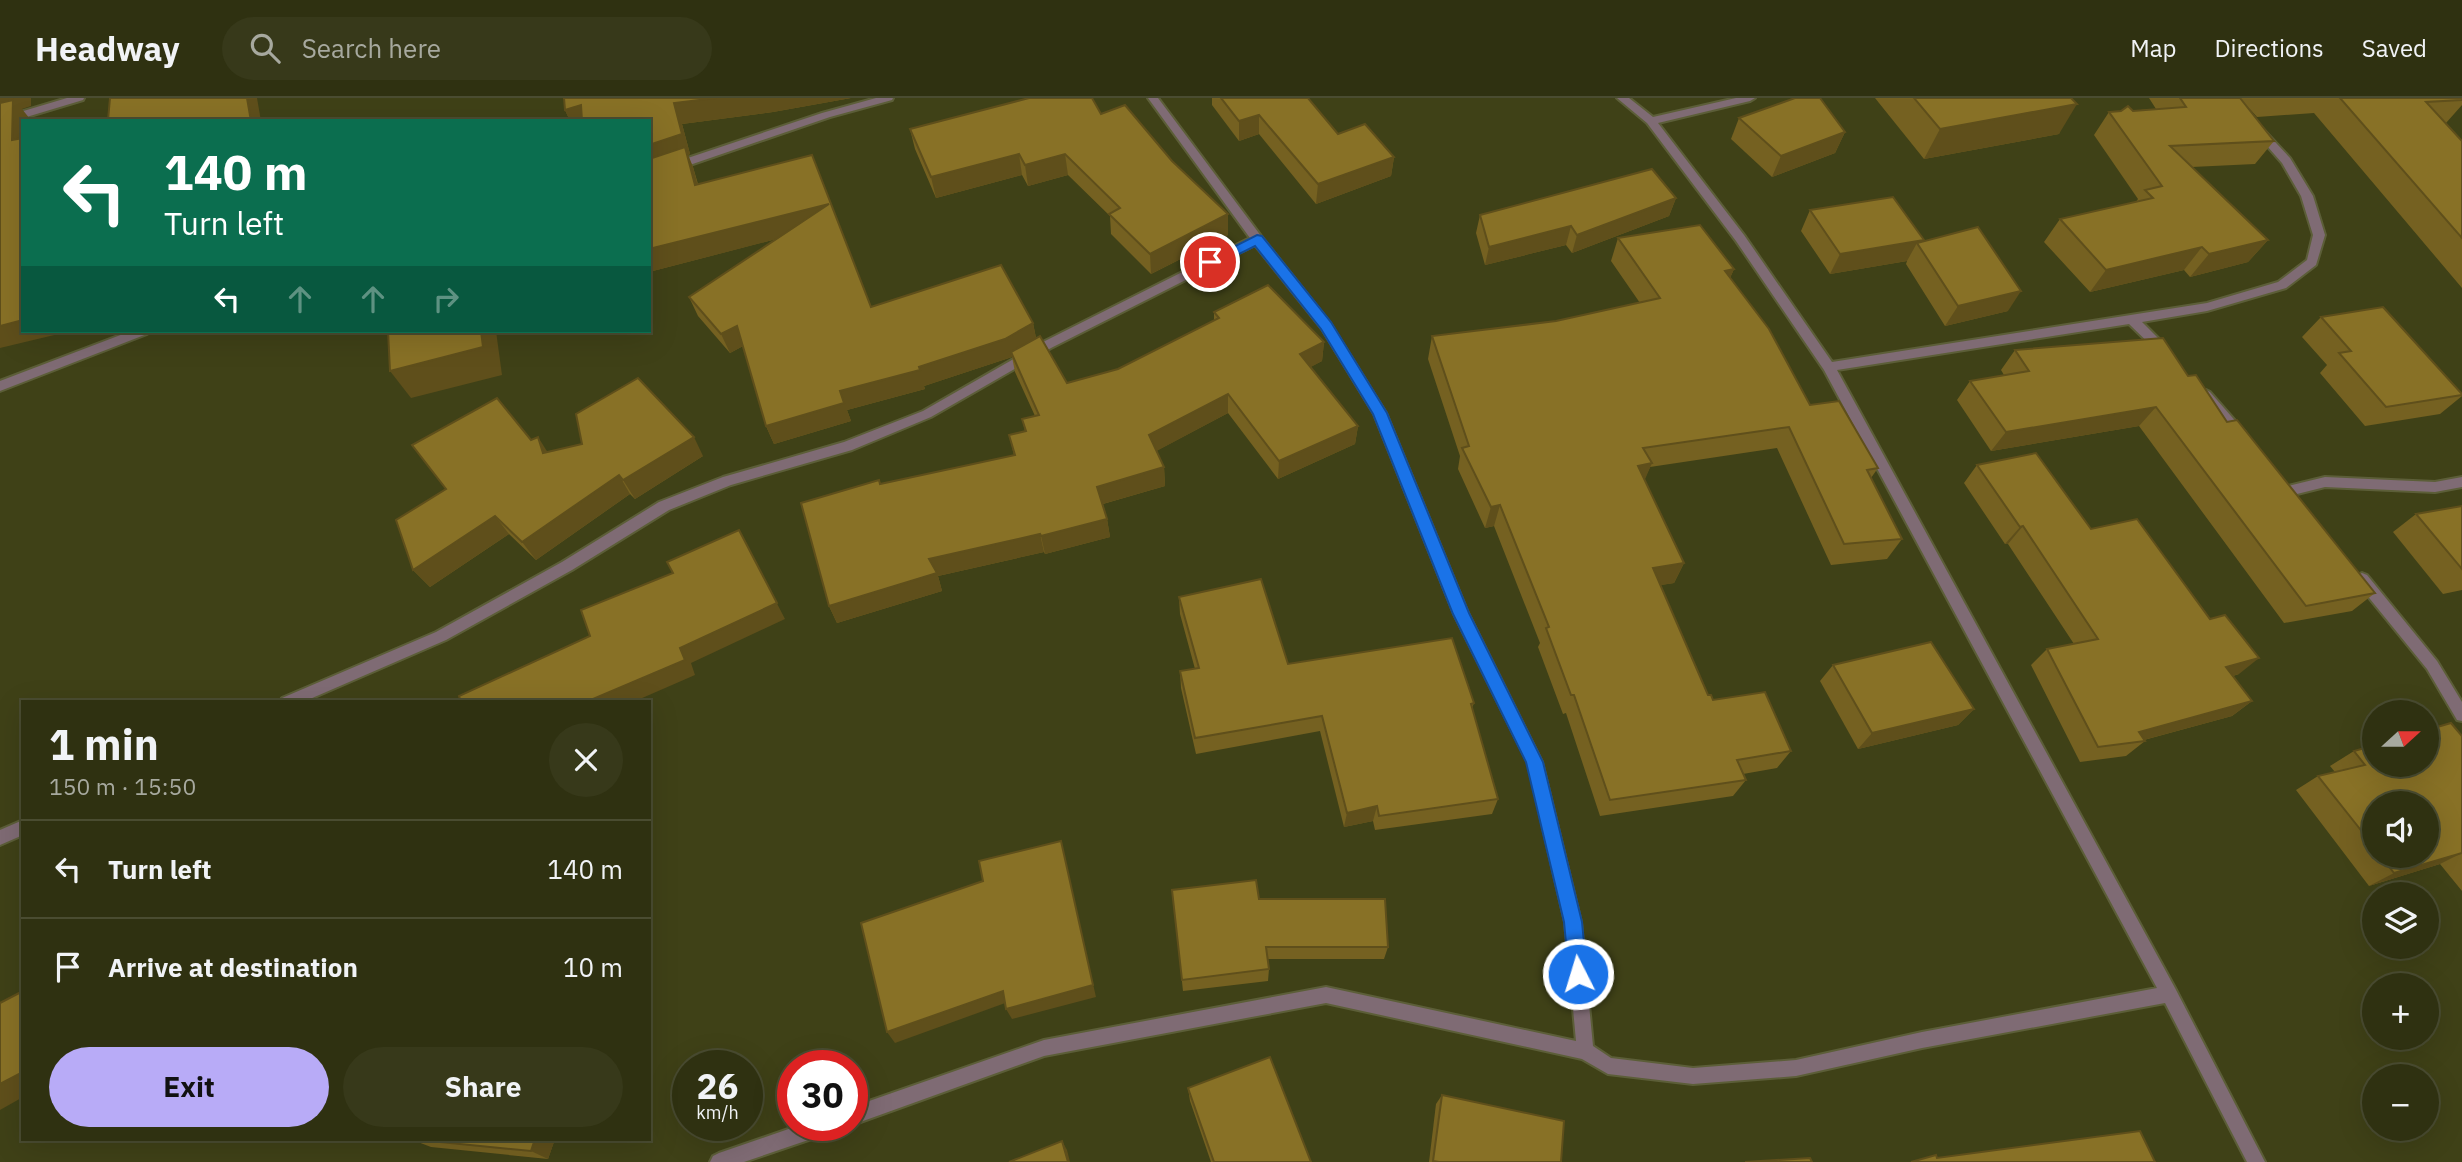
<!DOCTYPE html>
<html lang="en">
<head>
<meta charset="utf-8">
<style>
	body { margin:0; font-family:"IBM Plex Sans",sans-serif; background:#37391a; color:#f1f3f6; height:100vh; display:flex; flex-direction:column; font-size:26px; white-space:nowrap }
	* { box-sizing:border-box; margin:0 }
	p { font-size:23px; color:#a7a99f }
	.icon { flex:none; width:38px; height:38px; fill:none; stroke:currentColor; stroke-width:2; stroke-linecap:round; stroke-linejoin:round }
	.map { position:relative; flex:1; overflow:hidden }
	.drawer { position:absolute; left:21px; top:602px; width:630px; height:441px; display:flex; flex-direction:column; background:#2f3111; border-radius:0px; box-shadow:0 7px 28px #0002,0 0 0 2px #4a4c31 }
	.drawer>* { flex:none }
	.top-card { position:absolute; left:21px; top:21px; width:630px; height:214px; border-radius:0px; box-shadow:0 7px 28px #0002,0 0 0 2px #4a4c31; background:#0b6e4f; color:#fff; overflow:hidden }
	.needle { width:46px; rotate:69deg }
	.tools { position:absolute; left:2362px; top:602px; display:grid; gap:14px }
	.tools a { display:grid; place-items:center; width:77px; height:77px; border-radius:50%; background:#2f3111; box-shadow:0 7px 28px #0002,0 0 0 2px #4a4c31; font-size:35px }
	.speed { position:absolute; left:672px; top:952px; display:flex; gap:14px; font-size:35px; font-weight:700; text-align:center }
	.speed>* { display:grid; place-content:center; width:91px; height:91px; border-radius:50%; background:#2f3111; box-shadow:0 7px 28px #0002,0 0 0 2px #4a4c31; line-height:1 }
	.speed small { font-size:18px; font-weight:400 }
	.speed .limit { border:10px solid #d22; background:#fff; color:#111 }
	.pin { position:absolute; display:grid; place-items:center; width:60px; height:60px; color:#fff; margin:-30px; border:4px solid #fff; border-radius:50%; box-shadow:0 2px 7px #0007 }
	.me { position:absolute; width:77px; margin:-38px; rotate:355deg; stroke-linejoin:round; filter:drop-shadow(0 0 5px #0008) }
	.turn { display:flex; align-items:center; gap:24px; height:147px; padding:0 28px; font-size:32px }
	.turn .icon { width:91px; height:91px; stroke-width:2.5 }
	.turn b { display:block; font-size:49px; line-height:60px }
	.lanes { display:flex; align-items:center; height:66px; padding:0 28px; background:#0003; justify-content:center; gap:35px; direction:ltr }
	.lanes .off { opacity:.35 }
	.round { display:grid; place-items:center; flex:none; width:74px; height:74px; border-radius:37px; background:#37391a }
	.summary { display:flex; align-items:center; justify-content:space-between; height:119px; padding:0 28px }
	h1 { font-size:42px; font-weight:800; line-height:52px }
	.button { display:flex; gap:14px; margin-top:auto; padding:14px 28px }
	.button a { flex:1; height:80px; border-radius:42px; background:#b8abf7; color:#111; font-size:28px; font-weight:800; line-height:80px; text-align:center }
	.button a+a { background:#37391a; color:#f1f3f6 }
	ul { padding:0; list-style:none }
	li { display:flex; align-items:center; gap:21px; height:98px; padding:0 28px; border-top:2px solid #4a4c31 }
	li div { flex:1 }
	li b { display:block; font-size:26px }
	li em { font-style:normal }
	header { display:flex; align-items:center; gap:42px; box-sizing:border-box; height:98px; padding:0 35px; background:#2f3111; border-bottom:2px solid #4a4c31 }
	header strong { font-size:33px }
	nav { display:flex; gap:38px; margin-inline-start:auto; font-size:24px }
	.search { width:490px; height:63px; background:#37391a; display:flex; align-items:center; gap:18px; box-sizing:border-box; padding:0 24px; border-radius:38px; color:#a7a99f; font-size:26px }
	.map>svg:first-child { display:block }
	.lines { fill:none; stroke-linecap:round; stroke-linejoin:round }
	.minor-casing { stroke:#5c5e38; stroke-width:4 }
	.minor { fill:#7f6b74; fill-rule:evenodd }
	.wall { fill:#756121; fill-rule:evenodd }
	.shaded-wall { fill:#5f4f1b }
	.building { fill:#887126; stroke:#5f4f1b; stroke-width:2 }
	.route { fill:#1a73e8; stroke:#114b97; stroke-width:2 }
</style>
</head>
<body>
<header>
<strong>Headway</strong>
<div class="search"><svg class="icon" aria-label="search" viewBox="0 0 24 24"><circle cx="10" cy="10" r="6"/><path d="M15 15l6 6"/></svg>Search here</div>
<nav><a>Map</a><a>Directions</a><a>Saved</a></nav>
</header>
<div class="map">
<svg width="2462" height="1064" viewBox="0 0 2462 1064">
	<rect width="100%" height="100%" fill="#3f4117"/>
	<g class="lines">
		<g class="minor-casing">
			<g id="minor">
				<path d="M67,0H84L83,2L0,27V20Z"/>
				<path d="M876,0H893L892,2L830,19L649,81V73L822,15Z"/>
				<path d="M1148,0H1158L1261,138L1330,225L1386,315L1468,515L1542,664L1581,824L1593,948L1611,960L1693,970L1796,962L1922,934L2157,890L1824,272L1736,143L1647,25L1617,0H1629L1653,19L1736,0H1755L1750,3L1658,25L1744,137L1832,264L2207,205L2278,184L2307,162L2313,137L2301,98L2282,65L2253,32L2254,30H2262L2290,60L2313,98L2325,137L2316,167L2286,190L2207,213L2142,224L2167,249L2169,252L2163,256L2159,255L2129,226L1837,272L2175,890L2265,1064H2247L2165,905L1922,950L1796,978L1693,986L1608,976L1582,961L1326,905L1044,958L852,1027V1009L1044,942L1326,889L1576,943L1565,824L1528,665L1454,516L1374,316L1322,231L1255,147L1051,250L931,319L852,352L731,387L669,412L572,472L446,542L303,604H280L282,600L436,534L562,464L659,404L723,379L844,344L923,313L1043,244L1250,140Z"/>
				<path d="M131,233H149L147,236L0,293V283Z"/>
				<path d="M2206,292L2210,294L2245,334L2247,337L2245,340H2237L2202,300L2200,297L2202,294Z"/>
				<path d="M2325,379L2435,384L2462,379V389L2435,394L2325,389L2289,398L2282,393L2284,389Z"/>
				<path d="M2362,475L2367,477L2437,563L2462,604V623L2457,622L2427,571L2357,485L2355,481L2357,477Z"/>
				<path d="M23,722V737L0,747V732Z"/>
				<path d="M800,1027H835L832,1033L826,1036L744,1064H710L713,1058L719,1055Z"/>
			</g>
		</g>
		<use href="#minor" class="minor"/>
	</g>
	<g class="wall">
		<path d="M564,0H851L773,14L682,26L690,56L688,57L693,69L698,86L812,57L871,209L1001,167L1033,225L1036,240L1040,238L1067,285L1118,271L1214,223V214L1268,187L1324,244L1322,263L1310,269L1358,328L1355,346L1278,381L1228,315L1156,353L1164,369L1165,388L1103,406L1107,421L1110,439L1045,456L1044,454L938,478L942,493L837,525L829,508L801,405L879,382L880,386L1014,357L1009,337L1025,333L1022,321L1035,318L1015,274L1012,259L924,288L925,291L847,312L851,323L774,346L766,328L743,248L730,255L698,218L689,199L776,141L649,174V23H570L565,12Z"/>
		<path d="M1212,0H1308L1338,36L1394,59L1391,78L1316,106L1259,36L1239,43L1212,7Z"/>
		<path d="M1875,0H2071L2059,36L1924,61Z"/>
		<path d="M2149,0H2462V7L2446,25L2462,43V190L2314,15L2257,19L2248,9L2274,43L2255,66L2192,69L2268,142L2248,164L2190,179L2184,172L2090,194L2044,144L2060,121L2136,104L2138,101L2094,37L2109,14L2156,11Z"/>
		<path d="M1101,16L1172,63L1228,116V137L1151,176L1111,136L1110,118L1068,77L1028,88L1022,77L936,100L915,51L910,31Z"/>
		<path d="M1739,20L1845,34L1835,55L1772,79L1731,41Z"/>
		<path d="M1676,100L1669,118L1572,155L1566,147L1485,167L1476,135L1480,117Z"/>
		<path d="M1810,112L1922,144L2008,213L1945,228L1906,166L1907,163L1830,176L1801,133Z"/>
		<path d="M1618,140L1734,171L1730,180L1810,307L1878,370L1871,380L1902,441L1887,461L1831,467L1777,350L1650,369L1644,382L1684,465L1674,485L1660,487L1708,597L1713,602L1791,653L1777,670L1743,676L1746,682L1733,698L1600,718L1566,615L1563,616L1538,549L1540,545L1494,428L1485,430L1458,371L1460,358L1428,261L1432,238L1556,223L1640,205L1611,163Z"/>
		<path d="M2321,219L2462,296V298L2440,316L2365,328L2320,275L2327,267L2302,239Z"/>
		<path d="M2015,252L2188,278L2375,495L2352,513L2284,525L2139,328L1991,353L1957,302L1970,283L2004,277L2001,272Z"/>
		<path d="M531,342L548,354L703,358L635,401L630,396L536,462L509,436L430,489L413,472Z"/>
		<path d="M1977,367L2091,431L2239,576L2233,578L2252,603L2232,618L2144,642L2145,643L2126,658L2080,664L2031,567L2047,551L2074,546L2008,446H2005L1964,385Z"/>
		<path d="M2462,408V492L2443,496L2393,434L2416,416Z"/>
		<path d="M1179,499L1288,566L1474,605L1472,610L1498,701L1492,716L1375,732L1373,723L1344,729L1320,633L1196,656L1181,590L1180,573L1195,571L1180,516Z"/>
		<path d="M1833,567L1974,611L1958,627L1858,651L1820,583Z"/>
		<path d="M2462,638V793L2440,766L2369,788L2296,692L2318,678L2335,674L2330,668L2354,653ZM2375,705L2427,758H2375Z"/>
		<path d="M1172,792L1259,801L1388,849L1384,861H1268L1269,871L1268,883L1183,893Z"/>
		<path d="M1188,990L1311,1064H1211L1190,1003Z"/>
		<path d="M1442,997L1561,1064H1429L1436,1006Z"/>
		<path d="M410,1041H555L548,1061L431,1049Z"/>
	</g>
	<g class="shaded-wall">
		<path d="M0,0H31V8L22,11L30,21V23H23V54L12,42L0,19Z"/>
		<path d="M247,0H257L261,23H251Z"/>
		<path d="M716,0H851L773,14L682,26L690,56L688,57L693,69L703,107L649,70V47L674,5Z"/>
		<path d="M2077,6L2059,36L1924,61L1940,31Z"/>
		<path d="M581,7L588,23H570L565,12Z"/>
		<path d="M1259,17V36L1239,43V23Z"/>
		<path d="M1845,34L1835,55L1772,79L1781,58Z"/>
		<path d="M1019,56L1022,77L936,100L931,79Z"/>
		<path d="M1065,56L1068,77L1028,88L1025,67Z"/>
		<path d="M1394,59L1391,78L1316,106L1318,86Z"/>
		<path d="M1676,100L1669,118L1572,155L1577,137Z"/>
		<path d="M829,106L835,126L649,174V151Z"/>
		<path d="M1228,116V137L1151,176L1150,156Z"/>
		<path d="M1571,128L1566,147L1485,167L1489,149Z"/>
		<path d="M1924,142L1920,149L1917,145L1907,163L1830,176L1840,156Z"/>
		<path d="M2268,142L2248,164L2190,179L2209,156Z"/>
		<path d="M2202,149L2184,172L2090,194L2106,172Z"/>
		<path d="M1734,171L1724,194L1725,173Z"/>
		<path d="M2021,193L2008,213L1945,228L1958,208Z"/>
		<path d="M23,222V233H71L0,250V228Z"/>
		<path d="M1033,225L1037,245L1011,254L1012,259L1009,260L924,288L925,291L847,312L851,323L774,346L766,328L840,293L919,269Z"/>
		<path d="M737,228L745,247L730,255L721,236Z"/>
		<path d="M481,233H496L502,277L411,300L390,273Z"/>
		<path d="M1324,244L1322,263L1298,276L1300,256Z"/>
		<path d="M1228,296V315L1151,356L1149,337Z"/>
		<path d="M2156,309L2139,328L1991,353L2006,334Z"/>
		<path d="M1358,328L1355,346L1278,381L1279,363Z"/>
		<path d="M538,339L550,358L543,355Z"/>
		<path d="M694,339L703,358L635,401L623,382Z"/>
		<path d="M1652,365L1643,386L1638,368Z"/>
		<path d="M1164,369L1165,388L1099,407L1097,389Z"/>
		<path d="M619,377L630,396L536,462L522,444Z"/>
		<path d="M1500,407L1494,428L1485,430L1491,409Z"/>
		<path d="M495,418L509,436L430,489L413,472Z"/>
		<path d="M1107,421L1110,439L1045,456L1041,438Z"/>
		<path d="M2023,428L2008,446H2005L2020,429Z"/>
		<path d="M739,432L785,521L691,565L695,577L633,604H586L680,550Z"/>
		<path d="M1040,436L1044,454L938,478L942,493L837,525L829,508L929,461Z"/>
		<path d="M1684,465L1674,485L1644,490L1653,470Z"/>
		<path d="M2259,560L2239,576L2206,585L2226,569Z"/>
		<path d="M2252,603L2232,618L2136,644L2139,634Z"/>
		<path d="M1974,611L1958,627L1858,651L1872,635Z"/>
		<path d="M1377,708L1373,723L1344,729L1347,715Z"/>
		<path d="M1061,743L1096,899L1012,921L1006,911Z"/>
		<path d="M2462,755L2440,766L2369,788L2394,775Z"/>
		<path d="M1003,893L1008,904L895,945L887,934Z"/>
		<path d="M23,974V999L0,1012V986Z"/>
		<path d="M535,1041H555L548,1061L531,1053Z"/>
		<path d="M1062,1043L1067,1052L1070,1064H1068Z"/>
	</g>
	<g class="building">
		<path d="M110,0H247L251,23H102L108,22Z"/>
		<path d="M564,0H716L674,5L682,36L649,47V23H582L581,7L565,12Z"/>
		<path d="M1029,0H1092L1101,16L1125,7L1172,63L1228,116L1150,156L1109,116L1120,110L1065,56L1025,67L1019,56L931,79L910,31Z"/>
		<path d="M1221,0H1308L1338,36L1365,26L1394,59L1318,86L1259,17L1239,23Z"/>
		<path d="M1795,0H1820L1845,34L1781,58L1739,20Z"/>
		<path d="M1914,0H2071L2077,6L1940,31Z"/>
		<path d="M2180,0H2240L2274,43L2170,48L2268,142L2209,156L2202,149L2106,172L2060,121L2153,100L2145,92L2162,88L2109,14L2121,13L2128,8L2133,13L2186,9Z"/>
		<path d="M2340,0H2462V2L2426,4L2462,43V140Z"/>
		<path d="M13,2L12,42L23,40V222L0,228V5Z"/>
		<path d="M685,49L695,87L812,57L871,209L1001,167L1033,225L1005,241L919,269L920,272L840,293L844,305L766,328L737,228L721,236L689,199L829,106L649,151V61Z"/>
		<path d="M1652,71L1676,100L1577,137L1571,128L1489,149L1480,117Z"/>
		<path d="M1893,99L1924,142L1840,156L1810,112Z"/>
		<path d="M1700,127L1734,171L1725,173L1769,231L1810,307L1839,303L1878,370L1867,372L1902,441L1844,446L1789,329L1643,350L1652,365L1638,368L1684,465L1653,470L1708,597H1711L1713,602L1765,594L1791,653L1737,662L1746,682L1610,702L1574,597H1571L1546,530L1549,529L1500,407L1491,409L1462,350L1469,348L1432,238L1556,223L1660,200L1618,140Z"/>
		<path d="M1978,129L2021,193L1958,208L1917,145Z"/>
		<path d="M1268,187L1324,244L1300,256L1358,328L1279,363L1228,296L1149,337L1164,369L1097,389L1107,421L1041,438L1040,436L929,461L937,475L829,508L801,405L879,382L880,386L1015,357L1009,337L1026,333L1022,321L1039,317L1011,254L1040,238L1067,285L1118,271L1219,220L1214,214Z"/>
		<path d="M2383,209L2462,296V297L2386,309L2339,255L2351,253L2321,219Z"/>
		<path d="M388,233H481L483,249L390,273Z"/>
		<path d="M2163,240L2188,278L2196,277L2227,324L2237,322L2375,495L2306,508L2156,309L2006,334L1970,283L2029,273L2015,252Z"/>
		<path d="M638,280L694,339L623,382L619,377L522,444L495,418L413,472L396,422L446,391L412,347L497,300L531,342L538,339L543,355L582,346L576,316Z"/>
		<path d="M2036,355L2091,431L2137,421L2210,521L2225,517L2259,560L2226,569L2252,603L2139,634L2145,643L2098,649L2047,551L2098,541L2023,428L2020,429L1977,367Z"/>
		<path d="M2462,408V471L2416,416Z"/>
		<path d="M739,432L777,505L680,550L685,562L586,604H461L459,598L590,538L581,512L673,475L667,464Z"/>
		<path d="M1261,481L1288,566L1452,540L1474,605L1471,606L1498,701L1379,718L1377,708L1347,715L1322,618L1195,640L1180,573L1199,570L1179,499Z"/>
		<path d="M1931,544L1974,611L1872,635L1833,567Z"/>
		<path d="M2451,625L2462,638V755L2394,775L2381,758H2427V705H2375V750L2318,678L2365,667L2354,653L2375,647V667H2427V632Z"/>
		<path d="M1061,743L1093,887L1006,911L1003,893L887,934L861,825L983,783L979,763Z"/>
		<path d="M1256,782L1259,801H1385L1388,849H1266L1269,871L1182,882L1172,792Z"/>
		<path d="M23,893V974L0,986V905Z"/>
		<path d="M1270,959L1311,1064H1214L1188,990Z"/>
		<path d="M1442,997L1564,1023L1561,1064H1439L1433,1063Z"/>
		<path d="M2140,1033L2155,1064H1911L1936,1057L1937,1060Z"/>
		<path d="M410,1041H535L531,1053Z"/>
		<path d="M1062,1043L1068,1064H1009Z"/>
		<path d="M1810,1060L1812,1064H1745Z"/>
	</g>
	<path class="route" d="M1257,137L1262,138L1331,224L1387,315L1469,515L1543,664L1582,824L1587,876L1584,882L1578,885L1571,882L1569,876L1564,824L1526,664L1453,516L1373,316L1321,231L1255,148L1215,168L1210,169L1204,164Z"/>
</svg>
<div class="tools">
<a><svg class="needle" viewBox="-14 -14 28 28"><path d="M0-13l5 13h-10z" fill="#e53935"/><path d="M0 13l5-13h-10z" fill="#a7a99f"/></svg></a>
<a><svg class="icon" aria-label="sound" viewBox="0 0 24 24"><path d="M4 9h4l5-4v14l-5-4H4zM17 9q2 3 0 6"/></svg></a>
<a><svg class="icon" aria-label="layers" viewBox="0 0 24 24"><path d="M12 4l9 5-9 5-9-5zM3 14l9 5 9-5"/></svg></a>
<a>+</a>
<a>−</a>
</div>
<div class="speed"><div>26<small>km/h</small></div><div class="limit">30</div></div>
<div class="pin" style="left:1210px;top:164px;background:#d93025"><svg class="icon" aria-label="arrive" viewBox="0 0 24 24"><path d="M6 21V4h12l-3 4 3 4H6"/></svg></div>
<svg class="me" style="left:1578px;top:876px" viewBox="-20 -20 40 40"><circle r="17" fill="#1a73e8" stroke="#fff" stroke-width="3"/><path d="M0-11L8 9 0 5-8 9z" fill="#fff"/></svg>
<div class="top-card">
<div class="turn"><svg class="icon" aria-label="left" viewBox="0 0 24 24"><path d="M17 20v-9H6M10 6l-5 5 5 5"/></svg><div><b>140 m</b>Turn left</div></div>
<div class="lanes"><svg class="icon" aria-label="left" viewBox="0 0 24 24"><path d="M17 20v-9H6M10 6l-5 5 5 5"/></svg><svg class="icon off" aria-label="ahead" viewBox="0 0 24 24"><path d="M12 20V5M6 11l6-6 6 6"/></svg><svg class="icon off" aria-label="ahead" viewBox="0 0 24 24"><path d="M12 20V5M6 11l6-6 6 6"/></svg><svg class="icon off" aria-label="right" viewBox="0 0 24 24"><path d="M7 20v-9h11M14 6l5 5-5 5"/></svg></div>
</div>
<section class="drawer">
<div class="summary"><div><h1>1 min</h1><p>150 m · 15:50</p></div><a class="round"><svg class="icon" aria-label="close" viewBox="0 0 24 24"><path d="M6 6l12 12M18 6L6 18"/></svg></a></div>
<ul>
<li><svg class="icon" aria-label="left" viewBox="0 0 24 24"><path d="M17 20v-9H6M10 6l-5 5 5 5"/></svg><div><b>Turn left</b></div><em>140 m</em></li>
<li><svg class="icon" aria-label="arrive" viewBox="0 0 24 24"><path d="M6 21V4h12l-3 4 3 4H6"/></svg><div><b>Arrive at destination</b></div><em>10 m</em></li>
</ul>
<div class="button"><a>Exit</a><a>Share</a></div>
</section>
</div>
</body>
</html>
